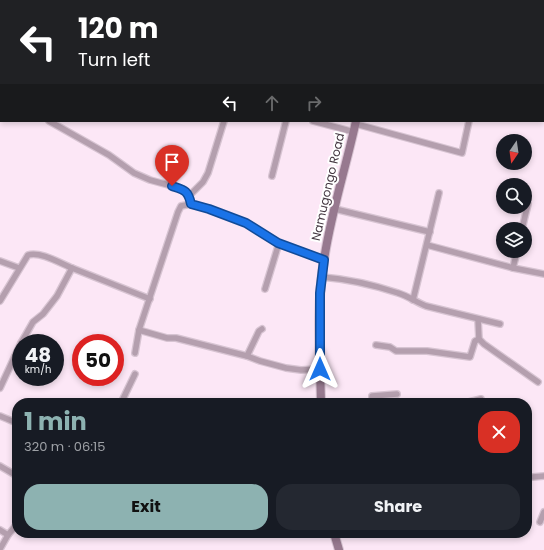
<!DOCTYPE html>
<html lang="en">
<head>
<meta charset="utf-8">
<style>
	body { margin:0; font-family:Poppins,sans-serif; background:#242831; color:#f1f3f6; height:100vh; display:flex; flex-direction:column; font-size:15px; white-space:nowrap }
	* { box-sizing:border-box; margin:0 }
	p { font-size:13px; color:#9ea1a6 }
	.icon { flex:none; width:22px; height:22px; fill:none; stroke:currentColor; stroke-width:2; stroke-linecap:round; stroke-linejoin:round }
	.map { position:relative; flex:1; overflow:hidden }
	.panel { position:absolute; left:12px; top:398px; width:520px; height:140px; display:flex; flex-direction:column; background:#171b24; border-radius:16px; box-shadow:0 2px 6px #0003 }
	.panel>* { flex:none }
	.banner { position:absolute; left:0px; top:0px; width:544px; height:122px; box-shadow:0 2px 6px #0003; background:#202124; color:#fff; overflow:hidden }
	.needle { width:26px; rotate:193deg }
	.fabs { position:absolute; left:496px; top:134px; display:grid; gap:8px }
	.fabs a { display:grid; place-items:center; width:36px; height:36px; border-radius:50%; background:#171b24; box-shadow:0 2px 6px #0003; font-size:20px }
	.speed { position:absolute; left:12px; top:334px; display:flex; gap:8px; font-size:20px; font-weight:700; text-align:center }
	.speed>* { display:grid; place-content:center; width:52px; height:52px; border-radius:50%; background:#171b24; box-shadow:0 2px 6px #0003; line-height:1 }
	.speed small { font-size:10px; font-weight:400 }
	.speed .limit { border:6px solid #d22; background:#fff; color:#111 }
	.pin { position:absolute; display:grid; place-items:center; width:34px; height:34px; color:#fff; margin:-41px -17px; border-radius:50% 50% 50% 0; rotate:-45deg; box-shadow:0 0 4px #0007 }
	.pin .icon { rotate:45deg }
	.me { position:absolute; width:44px; margin:-22px; rotate:0deg; stroke-linejoin:round; filter:drop-shadow(0 0 3px #0008) }
	.turn { display:flex; align-items:center; gap:14px; height:84px; padding:0 12px; font-size:18px }
	.turn .icon { width:52px; height:52px; stroke-width:2.5 }
	.turn b { display:block; font-size:28px; line-height:34px }
	.lanes { display:flex; align-items:center; height:38px; padding:0 12px; background:#0003; justify-content:center; gap:20px; direction:ltr }
	.lanes .off { opacity:.35 }
	.round { display:grid; place-items:center; flex:none; width:42px; height:42px; border-radius:16px; background:#242831 }
	.overview { display:flex; align-items:center; justify-content:space-between; height:68px; padding:0 12px }
	h1 { font-size:24px; font-weight:700; line-height:30px; color:#8db2b1 }
	.primary-button { display:flex; gap:8px; margin-top:auto; padding:8px 12px }
	.primary-button a { flex:1; height:46px; border-radius:16px; background:#8db2b1; color:#111; font-size:16px; font-weight:700; line-height:46px; text-align:center }
	.primary-button a+a { background:#242831; color:#f1f3f6 }
	.map>svg:first-child { display:block }
	.lines { fill:none; stroke-linecap:round; stroke-linejoin:round }
	.minor-casing { stroke:#d7c4d2; stroke-width:8 }
	.secondary-casing { stroke:#d7c4d2; stroke-width:10 }
	.minor { stroke:#b49fae; stroke-width:5.5 }
	.secondary { stroke:#97798f; stroke-width:8 }
	.route-casing { stroke:#114b97; stroke-width:10 }
	.route { stroke:#1a73e8; stroke-width:7 }
	.labels { text-anchor:middle; stroke-width:4; stroke-linejoin:round; paint-order:stroke }
	.street-label { font-size:12px; fill:#453842; stroke:#fff }
</style>
</head>
<body>
<div class="map">
<svg width="544" height="550" viewBox="0 0 544 550">
	<rect width="100%" height="100%" fill="#fce7f6"/>
	<g class="lines">
		<g class="minor-casing">
			<g id="minor">
				<path d="M209,0L211,1"/>
				<path d="M161,1L162,0"/>
				<path d="M256,1V0"/>
				<path d="M543,84L544,85"/>
				<path d="M0,95L1,96"/>
				<path d="M49,121L109,155L134,173L150,180L183,189C189,193 189,197 191,204"/>
				<path d="M313,121L354,132"/>
				<path d="M356,124L462,153L469,121"/>
				<path d="M272,176L286,121"/>
				<path d="M189,196L203,182L208,173L224,121"/>
				<path d="M335,209L430,232"/>
				<path d="M522,229L528,204"/>
				<path d="M427,245L513,268L544,274"/>
				<path d="M0,261L19,268"/>
				<path d="M513,268L517,251"/>
				<path d="M322,277C347,279 374,285 398,293C408,296 416,302 426,306L500,324"/>
				<path d="M265,289L279,243"/>
				<path d="M413,300L439,193"/>
				<path d="M0,301L28,255C40,251 60,263 72,268"/>
				<path d="M478,319L479,339L484,344L538,382"/>
				<path d="M139,330L167,338H176L247,356L260,361L286,368L301,370L320,369"/>
				<path d="M21,343L33,322L43,314L57,296L72,268L150,299"/>
				<path d="M376,345L390,347L396,351H427L470,357L475,341L479,339"/>
				<path d="M135,353L139,330L178,212L181,206L191,204L209,209L246,223L279,243L324,260"/>
				<path d="M247,356L259,331L262,329"/>
				<path d="M0,388L21,343"/>
				<path d="M121,403L135,374"/>
				<path d="M372,403V396L397,394"/>
				<path d="M465,403L481,399"/>
				<path d="M0,416L17,423"/>
				<path d="M0,466L17,476"/>
				<path d="M533,477L544,476"/>
				<path d="M540,522L544,512"/>
				<path d="M0,530L8,535"/>
				<path d="M0,549L8,535L17,524"/>
			</g>
		</g>
		<g class="secondary-casing">
			<g id="secondary">
				<path d="M385,1V0"/>
				<path d="M321,403C320,356 316,307 324,260C331,213 346,167 356,121"/>
				<path d="M334,533L339,550"/>
			</g>
		</g>
		<use href="#minor" class="minor"/>
		<use href="#secondary" class="secondary"/>
	</g>
	<g class="lines">
		<g class="route-casing">
			<path id="route" d="M172,186C184,190 188,190 191,204L209,209L246,223L278,243L324,260L320,293V369"/>
		</g>
		<use href="#route" class="route"/>
	</g>
	<g class="labels">
		<g class="street-label">
			<text transform="translate(328 187) rotate(-77)" y="4">Namugongo Road</text>
		</g>
	</g>
</svg>
<div class="fabs">
<a><svg class="needle" viewBox="-14 -14 28 28"><path d="M0-13l5 13h-10z" fill="#e53935"/><path d="M0 13l5-13h-10z" fill="#9ea1a6"/></svg></a>
<a><svg class="icon" aria-label="search" viewBox="0 0 24 24"><circle cx="10" cy="10" r="6"/><path d="M15 15l6 6"/></svg></a>
<a><svg class="icon" aria-label="layers" viewBox="0 0 24 24"><path d="M12 4l9 5-9 5-9-5zM3 14l9 5 9-5"/></svg></a>
</div>
<div class="speed"><div>48<small>km/h</small></div><div class="limit">50</div></div>
<div class="pin" style="left:172px;top:186px;background:#d93025"><svg class="icon" aria-label="arrive" viewBox="0 0 24 24"><path d="M6 21V4h12l-3 4 3 4H6"/></svg></div>
<svg class="me" style="left:320px;top:369px" viewBox="-20 -20 40 40"><path d="M0-17L14 15 0 8-14 15z" fill="#1a73e8" stroke="#fff" stroke-width="4"/></svg>
<div class="banner">
<div class="turn"><svg class="icon" aria-label="left" viewBox="0 0 24 24"><path d="M17 20v-9H6M10 6l-5 5 5 5"/></svg><div><b>120 m</b>Turn left</div></div>
<div class="lanes"><svg class="icon" aria-label="left" viewBox="0 0 24 24"><path d="M17 20v-9H6M10 6l-5 5 5 5"/></svg><svg class="icon off" aria-label="ahead" viewBox="0 0 24 24"><path d="M12 20V5M6 11l6-6 6 6"/></svg><svg class="icon off" aria-label="right" viewBox="0 0 24 24"><path d="M7 20v-9h11M14 6l5 5-5 5"/></svg></div>
</div>
<section class="panel">
<div class="overview"><div><h1>1 min</h1><p>320 m · 06:15</p></div><a class="round" style="background:#d93025;color:#fff"><svg class="icon" aria-label="close" viewBox="0 0 24 24"><path d="M6 6l12 12M18 6L6 18"/></svg></a></div>
<div class="primary-button"><a>Exit</a><a>Share</a></div>
</section>
</div>
</body>
</html>
